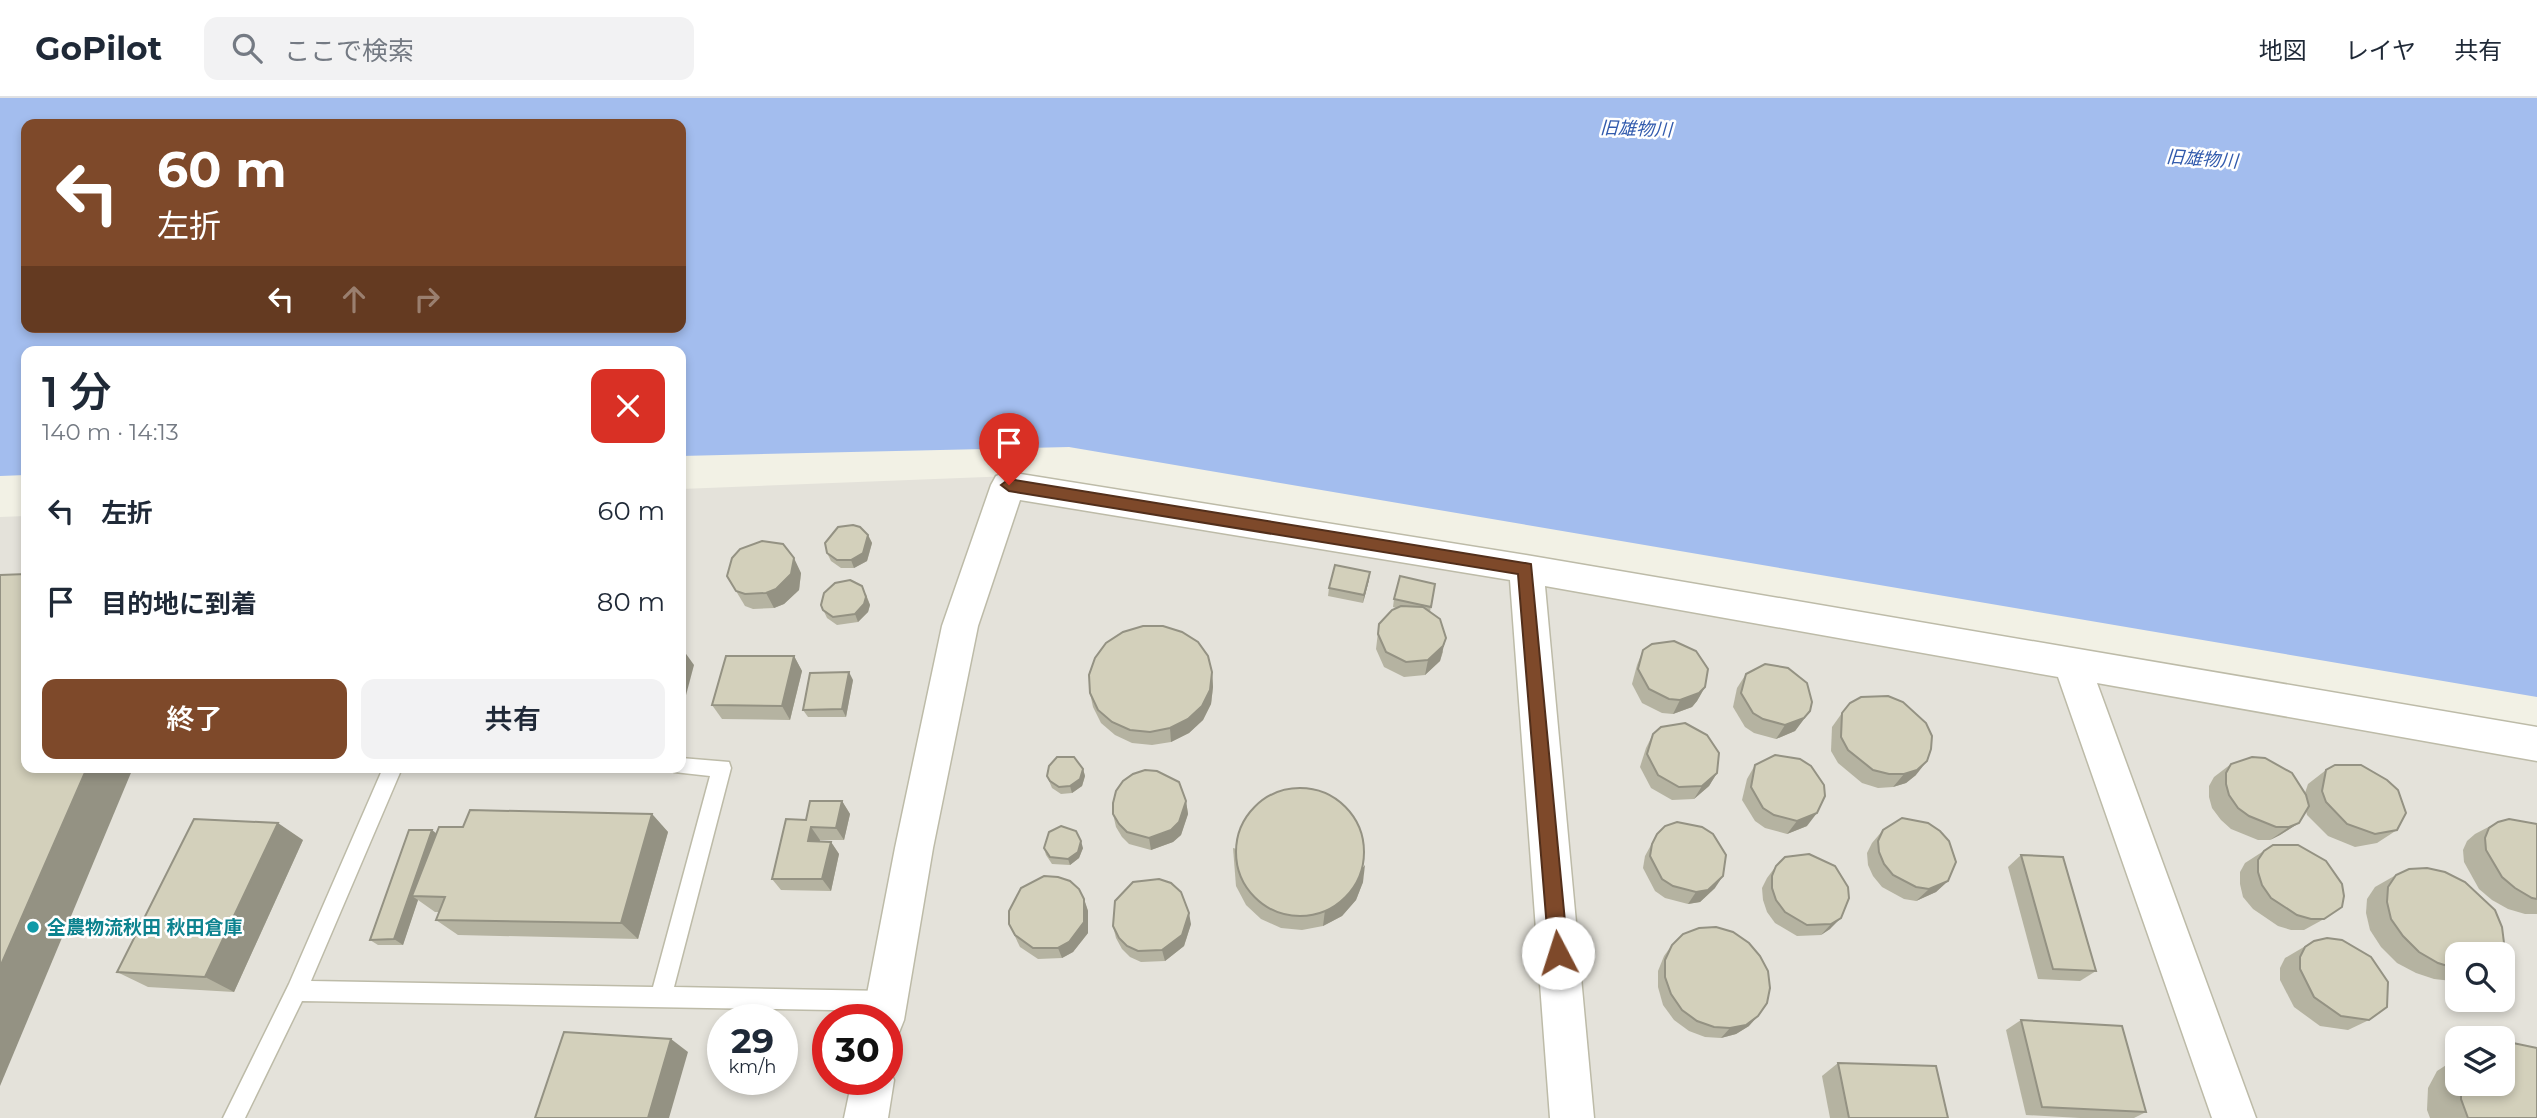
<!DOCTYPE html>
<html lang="ja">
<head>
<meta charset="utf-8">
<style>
	body { margin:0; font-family:Montserrat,"Noto Sans JP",sans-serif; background:#f2f2f3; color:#1f2937; height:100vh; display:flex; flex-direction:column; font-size:26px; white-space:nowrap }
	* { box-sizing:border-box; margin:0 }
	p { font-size:23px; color:#747a83 }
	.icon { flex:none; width:38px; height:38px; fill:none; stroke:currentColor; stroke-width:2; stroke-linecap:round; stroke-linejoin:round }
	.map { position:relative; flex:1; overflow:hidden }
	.drawer { position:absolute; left:21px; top:248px; width:665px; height:427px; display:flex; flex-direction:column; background:#fff; border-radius:14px; box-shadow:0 4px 10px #0003 }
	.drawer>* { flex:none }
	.banner { position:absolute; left:21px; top:21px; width:665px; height:214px; border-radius:14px; box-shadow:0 4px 10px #0003; background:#7e492a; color:#fff; overflow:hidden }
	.controls { position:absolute; left:2445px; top:844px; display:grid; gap:14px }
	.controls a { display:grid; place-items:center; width:70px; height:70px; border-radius:14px; background:#fff; box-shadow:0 4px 10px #0003; font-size:35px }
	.speed { position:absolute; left:707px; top:906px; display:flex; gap:14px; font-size:35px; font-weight:700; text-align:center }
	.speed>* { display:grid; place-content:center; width:91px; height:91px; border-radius:50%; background:#fff; box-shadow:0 4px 10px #0003; line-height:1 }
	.speed small { font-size:18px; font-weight:400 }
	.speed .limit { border:10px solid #d22; background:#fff; color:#111 }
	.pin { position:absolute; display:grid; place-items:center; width:60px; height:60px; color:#fff; margin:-72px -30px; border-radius:50% 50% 50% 0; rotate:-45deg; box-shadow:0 0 7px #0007 }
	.pin .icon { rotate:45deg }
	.me { position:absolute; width:77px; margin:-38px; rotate:355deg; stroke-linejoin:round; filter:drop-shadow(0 0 5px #0008) }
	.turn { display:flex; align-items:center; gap:24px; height:147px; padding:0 21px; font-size:32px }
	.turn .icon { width:91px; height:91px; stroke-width:2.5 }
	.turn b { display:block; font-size:49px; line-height:60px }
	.lanes { display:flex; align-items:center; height:66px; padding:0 21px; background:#0003; justify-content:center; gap:35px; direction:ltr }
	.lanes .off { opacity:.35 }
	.round { display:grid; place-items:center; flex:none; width:74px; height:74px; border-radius:14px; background:#f2f2f3 }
	.headline { display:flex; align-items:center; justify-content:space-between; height:119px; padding:0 21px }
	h1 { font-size:42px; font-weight:600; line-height:52px }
	.button { display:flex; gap:14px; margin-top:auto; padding:14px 21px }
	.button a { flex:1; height:80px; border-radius:14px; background:#7e492a; color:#fff; font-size:28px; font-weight:600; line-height:80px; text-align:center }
	.button a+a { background:#f2f2f3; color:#1f2937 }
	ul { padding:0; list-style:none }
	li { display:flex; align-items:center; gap:21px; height:91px; padding:0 21px }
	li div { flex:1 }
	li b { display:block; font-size:26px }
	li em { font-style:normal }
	header { display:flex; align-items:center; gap:42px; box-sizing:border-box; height:98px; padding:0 35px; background:#fff; border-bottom:2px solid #e0e1e3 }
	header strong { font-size:33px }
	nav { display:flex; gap:38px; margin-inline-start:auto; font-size:24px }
	.search { width:490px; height:63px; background:#f2f2f3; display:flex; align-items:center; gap:18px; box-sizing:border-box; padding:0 24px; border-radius:14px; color:#747a83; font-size:26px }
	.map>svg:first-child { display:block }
	.industrial { fill:#e4e2da; fill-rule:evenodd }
	.water { fill:#a3bdee; fill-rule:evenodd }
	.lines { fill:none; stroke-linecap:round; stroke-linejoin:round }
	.service-casing { stroke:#bdbba8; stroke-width:3 }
	.minor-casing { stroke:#bdbba8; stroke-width:3 }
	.service { fill:#fff; fill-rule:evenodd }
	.minor { fill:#fff; fill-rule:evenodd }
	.wall { fill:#b5b3a1 }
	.shaded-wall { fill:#949283 }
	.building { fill:#d3d0bb; stroke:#949283; stroke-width:2 }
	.route { fill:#7e492a; stroke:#522f1b; stroke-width:2 }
	.culture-dot { fill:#0f9aa8; stroke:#fff; stroke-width:2.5 }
	.labels { text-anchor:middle; stroke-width:5; stroke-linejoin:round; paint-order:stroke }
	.far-water-label { font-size:18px; font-style:italic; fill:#325bad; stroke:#fff }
	.culture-label { font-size:19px; font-weight:bold; fill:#0d838f; stroke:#fff; text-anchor:start }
</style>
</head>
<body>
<header>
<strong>GoPilot</strong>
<div class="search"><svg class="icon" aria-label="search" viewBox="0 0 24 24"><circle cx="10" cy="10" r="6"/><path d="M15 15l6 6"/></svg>ここで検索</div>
<nav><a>地図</a><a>レイヤ</a><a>共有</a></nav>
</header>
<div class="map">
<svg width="2537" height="1020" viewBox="0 0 2537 1020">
	<rect width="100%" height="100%" fill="#f2f1e5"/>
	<path class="industrial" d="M1034,377L2537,631V1020H0V419L26,418V670H681V391ZM2457,856H2502V901H2457ZM723,922H782V982H723ZM828,922H887V982H828ZM2457,940H2502V985H2457Z"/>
	<path class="water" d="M0,0H2537V599L1069,349L681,358V254H26V377L0,378ZM26,26H681V229H26Z"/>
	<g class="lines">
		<g class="service-casing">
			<path id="service" d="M681,660L729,664L731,670L674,889L887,893L894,896L897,903L894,910L887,913L302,903L245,1020H223L289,886L383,670H402L311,883L653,889L710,678L674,674L673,670H681Z"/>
		</g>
		<g class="minor-casing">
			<g id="minor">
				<path d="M1008,374L1526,457L2537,629V663L2097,585L2256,1020H2212L2058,579L1545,488L1594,1020H1550L1510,482L1020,402L978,528L933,750L904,922L898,937L887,941V922H862L895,750L942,528L991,387L996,378Z"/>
				<path d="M888,967L894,982L888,1020H844L852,982H887Z"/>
			</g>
		</g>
		<use href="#service" class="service"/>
		<use href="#minor" class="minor"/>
	</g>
	<g class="wall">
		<path d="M868,437L872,445L867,463L854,470H841L831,463L827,455Z"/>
		<path d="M801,475L799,492L784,506L774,510L753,511L745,508L727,478Z"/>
		<path d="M1369,482L1363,505L1328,498L1329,490Z"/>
		<path d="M1435,486L1430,514L1443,554L1440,563L1425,577L1404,579L1384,569L1376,551L1379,526L1396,510L1393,509L1394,501Z"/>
		<path d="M866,496L870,507L868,514L858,524L837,527L827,520L821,507Z"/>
		<path d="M1643,552L1705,589L1697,603L1692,609L1673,616L1662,615L1642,605L1632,586L1637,567Z"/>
		<path d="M794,558L802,573L790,622L722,621L712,607Z"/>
		<path d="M1212,574L1213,589L1211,606L1203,622L1189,635L1171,644L1152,647L1132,645L1115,637L1101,625L1093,609L1090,595Z"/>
		<path d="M1746,576L1810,613L1795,633L1776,641L1754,635L1745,629L1733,609L1737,590Z"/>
		<path d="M853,582L846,619H808L803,612Z"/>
		<path d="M1842,615L1916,677L1906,685L1893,689L1878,690L1862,685L1838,665L1831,653L1832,629Z"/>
		<path d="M1653,636L1717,675L1709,688L1694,701L1672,702L1651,690L1640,669L1646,650Z"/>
		<path d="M2231,666L2305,695L2308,686L2326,672L2397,732L2377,745L2355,749L2328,738L2307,717L2306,713L2299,725L2280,737L2270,742H2258L2231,731L2221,722L2212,710L2209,699V688L2214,679Z"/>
		<path d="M1755,667L1807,728L1787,736L1765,730L1755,723L1742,702L1747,681Z"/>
		<path d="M1083,671L1085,678L1082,688L1072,695L1061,696L1052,690L1047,678Z"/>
		<path d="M842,703L850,716L844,742H820L819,743L831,744L839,756L831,793L781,792L772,781L806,722Z"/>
		<path d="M1186,703L1188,716L1181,737L1173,744L1151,752L1129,746L1122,739L1116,729L1113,716Z"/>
		<path d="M652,716L668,734L638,841L458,837L436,822L439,814H435L418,802L403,847H378L370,842L432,732L436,735L463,729Z"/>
		<path d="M2498,724L2537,726V816H2525L2508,811L2492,802L2479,791L2464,764L2463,752L2467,743L2475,736Z"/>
		<path d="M1883,732L1948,783L1936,794L1916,803L1904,801L1882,789L1873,778L1868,767L1867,755L1872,745Z"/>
		<path d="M1657,736L1715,790L1700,804L1688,806L1665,800L1655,793L1643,770L1645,758Z"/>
		<path d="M303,742L234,894L148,889L117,874Z"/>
		<path d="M2273,747L2324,821L2304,832H2291L2278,828L2253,811L2243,799L2240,786V774L2245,765Z"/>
		<path d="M1044,750H1083L1079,760L1070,767L1052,766L1046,757Z"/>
		<path d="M1233,750L1363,784L1356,802L1342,818L1323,828L1302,832L1281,830L1261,821L1246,807L1236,788Z"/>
		<path d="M2021,757L2096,873L2080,883L2038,881L2008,769Z"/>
		<path d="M1776,768L1848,789L1830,831L1821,837L1797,838L1775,825L1767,814L1763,802L1762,790L1767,780Z"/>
		<path d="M2396,777L2457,856V881L2452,883L2434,881L2416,875L2397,865L2381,849L2370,832L2366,815L2367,801L2375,789Z"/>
		<path d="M1084,801L1088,813V835L1073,854L1062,860L1038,861L1020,849L1009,826Z"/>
		<path d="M1191,826L1184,848L1165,863L1141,864L1130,859L1122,851L1116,840L1113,828Z"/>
		<path d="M2314,843L2369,922L2348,932L2320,928L2294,909L2280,882V870L2285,860Z"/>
		<path d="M1672,847L1749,928L1736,936L1721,940L1705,939L1689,933L1674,922L1663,907L1658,889V873L1664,858Z"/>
		<path d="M2021,922L2146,1014L2134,1020H2080L2026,1017L2006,932Z"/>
		<path d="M2457,960V985H2502L2537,1020H2430L2427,1012L2428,990L2437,973Z"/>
		<path d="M1838,965L1948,1020H1830L1822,978Z"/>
	</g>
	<g class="shaded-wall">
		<path d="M868,437L872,445L867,463L854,470L851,462Z"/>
		<path d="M794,460L801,475L799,492L784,506L774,510L766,495Z"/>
		<path d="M681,469L684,485L681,493Z"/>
		<path d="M1370,474L1369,482L1363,505L1364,497Z"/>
		<path d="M862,488L870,507L868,514L858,524L855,516Z"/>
		<path d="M1446,540L1440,563L1425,577L1428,562Z"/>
		<path d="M684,553L694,567L681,616V566Z"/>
		<path d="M794,558L802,573L790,622L782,608Z"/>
		<path d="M849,574L853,582L846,619L842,611Z"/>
		<path d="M1212,574L1213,589L1211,606L1203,622L1189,635L1171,644L1170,630Z"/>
		<path d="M1705,589L1697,603L1692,609L1673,616L1680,602Z"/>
		<path d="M1810,613L1795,633L1776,641L1785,627Z"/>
		<path d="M1927,663L1916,677L1906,685L1893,689L1904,676Z"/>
		<path d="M87,670H133L0,988V869Z"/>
		<path d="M1083,671L1085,678L1082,688L1072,695L1070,688Z"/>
		<path d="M1717,675L1709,688L1694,701L1702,688Z"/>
		<path d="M842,703L850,716L844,742L836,730Z"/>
		<path d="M1186,703L1188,716L1181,737L1173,744L1151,752L1149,740Z"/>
		<path d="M1817,715L1807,728L1787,736L1797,723Z"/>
		<path d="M652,716L668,734L638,841L621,825Z"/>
		<path d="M278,725L303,742L234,894L205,879Z"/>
		<path d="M2299,725L2280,737L2270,742L2289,729Z"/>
		<path d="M811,729L820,742L817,755L808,743Z"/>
		<path d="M432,732L440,739L412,798L418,802L403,847L394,841Z"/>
		<path d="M1081,743L1083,750L1079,760L1070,767L1068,761Z"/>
		<path d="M831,744L839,756L831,793L822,781Z"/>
		<path d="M1365,767L1363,784L1356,802L1342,818L1323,828L1325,812Z"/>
		<path d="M1723,778L1715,790L1700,804L1688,806L1696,794Z"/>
		<path d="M1948,783L1936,794L1916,803L1929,791Z"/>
		<path d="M1084,801L1088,813V835L1073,854L1062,860L1058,850Z"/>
		<path d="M1189,815L1191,826L1184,848L1165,863L1162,852Z"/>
		<path d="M1841,820L1830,831L1821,837L1831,826Z"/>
		<path d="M1758,918L1749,928L1736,936L1721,940L1730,930Z"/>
		<path d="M671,941L688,954L669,1020H648Z"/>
	</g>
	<g class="building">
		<path d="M853,427L860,429L868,437L863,455L851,462H837L827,455L825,445L838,429Z"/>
		<path d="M762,443L783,446L794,460L791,476L776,491L766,495L745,496L736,493L727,478L732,460L740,451Z"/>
		<path d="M1335,467L1370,474L1364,497L1329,490Z"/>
		<path d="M26,476V670H87L0,869V477Z"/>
		<path d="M1400,478L1435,486L1431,509L1394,501Z"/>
		<path d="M850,482L862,488L866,499L864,506L855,516L833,519L823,512L821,507L824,495L835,485Z"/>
		<path d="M1401,508L1423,509L1440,521L1446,540L1443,548L1428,562L1406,564L1386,554L1378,536L1379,526L1392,512Z"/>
		<path d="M1143,528H1163L1182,534L1198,544L1208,558L1212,574L1210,592L1202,608L1188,621L1170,630L1150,634L1130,632L1112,624L1098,612L1090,595L1089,577L1095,560L1106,545L1123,534Z"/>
		<path d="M1674,543L1696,553L1708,571L1705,589L1699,595L1680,602L1669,601L1649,591L1638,571L1643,552L1652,546Z"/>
		<path d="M681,553H684L681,566Z"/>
		<path d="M726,558H794L782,608L712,607Z"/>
		<path d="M1765,566L1788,570L1807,585L1812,604L1810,613L1804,620L1785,627L1763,621L1753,615L1741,595L1746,576Z"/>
		<path d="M849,574L842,611L803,612L810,575Z"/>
		<path d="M1888,598L1903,604L1926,625L1932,638L1931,651L1927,663L1917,672L1904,676H1889L1873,672L1848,652L1841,639L1842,615L1850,605L1861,599Z"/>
		<path d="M1685,625L1707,637L1719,655L1717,675L1702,688L1679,689L1658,677L1647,656L1653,636L1661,629Z"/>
		<path d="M1775,657L1800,661L1811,668L1824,687L1825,698L1817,715L1797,723L1774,717L1763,710L1751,689L1755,667Z"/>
		<path d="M1057,659H1074L1083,671L1080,681L1070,688L1059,689L1050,683L1047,678L1049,668Z"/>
		<path d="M2252,659L2265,660L2292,675L2306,697L2309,708L2299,725L2289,729H2276L2249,718L2238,710L2229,697L2226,686V675L2231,666Z"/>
		<path d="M2335,667H2361L2387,682L2398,692L2406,715L2397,732L2375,736L2347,726L2326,704L2322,693L2326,672Z"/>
		<path d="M1145,672L1157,673L1179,684L1186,703L1179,724L1171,732L1149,740L1127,734L1119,726L1113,716V705L1116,693L1123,683L1133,676Z"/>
		<circle cx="1300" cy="754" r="64"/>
		<path d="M810,703H842L836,730L811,729L808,743L831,744L822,781H772L786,721L806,722Z"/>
		<path d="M470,712L652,716L621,825L436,822L445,799L412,798L439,729H463Z"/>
		<path d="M1902,720L1928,725L1940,733L1949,743L1956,764L1948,783L1929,791L1916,789L1893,777L1884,766L1879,754L1878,743L1883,732Z"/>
		<path d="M194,721L278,725L205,879L117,874Z"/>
		<path d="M2509,721L2537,726V801L2532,800L2515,790L2502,779L2486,752L2485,740L2489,730L2498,724Z"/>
		<path d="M1677,724L1702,729L1713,736L1726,757L1723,778L1708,792L1696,794L1673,788L1662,781L1650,758L1652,746L1657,736L1665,728Z"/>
		<path d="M1061,728L1076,733L1081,743L1078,754L1068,761L1050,759L1044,750L1049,734Z"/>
		<path d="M409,732H432L394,841L370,842Z"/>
		<path d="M2273,747H2298L2326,763L2342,786L2344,798L2342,809L2324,821H2311L2297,817L2271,800L2262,787L2258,774V762L2264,753Z"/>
		<path d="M1809,756L1835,768L1848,789L1849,800L1841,820L1831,826L1807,827L1785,814L1776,802L1772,790V778L1776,768L1785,759Z"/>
		<path d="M2021,757L2063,759L2096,873L2053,871Z"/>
		<path d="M2427,770L2445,774L2465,784L2495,812L2502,829L2504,845L2501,856H2457V871L2438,865L2419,854L2403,838L2391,821L2387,804L2388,789L2396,777L2409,771Z"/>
		<path d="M1044,778L1058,779L1070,783L1079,791L1084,801V824L1069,844L1058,850H1033L1015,837L1009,826V813L1021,790Z"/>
		<path d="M1159,781L1171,785L1181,794L1189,815L1182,837L1162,852L1138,853L1127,848L1119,840L1113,828L1115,803L1133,784Z"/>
		<path d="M1716,829L1733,834L1749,845L1760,858L1768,873L1770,890L1767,905L1758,918L1746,927L1730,930L1714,929L1697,923L1682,912L1671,896L1665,879V862L1672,847L1683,836L1699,830Z"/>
		<path d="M2327,840L2342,842L2371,859L2388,884L2387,909L2369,922L2341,918L2314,899L2300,871V859L2305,849L2314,843Z"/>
		<path d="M2021,922L2122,928L2146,1014L2042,1009Z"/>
		<path d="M564,934L671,941L648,1020H535Z"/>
		<path d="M2513,945L2537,950V1020H2468L2461,1001V985H2502V946Z"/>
		<path d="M1838,965L1936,968L1948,1020H1849Z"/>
	</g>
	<path class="route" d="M1009,381L1531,466L1568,855L1565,862L1558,864L1552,862L1549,855L1518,476L1009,393L1001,387Z"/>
	<circle class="culture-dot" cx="33" cy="829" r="7"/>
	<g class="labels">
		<g class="far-water-label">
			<text transform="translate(1636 31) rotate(2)" y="6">旧雄物川</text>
			<text transform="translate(2202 61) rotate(4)" y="6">旧雄物川</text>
		</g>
		<g class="culture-label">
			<text x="47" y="836">全農物流秋田 秋田倉庫</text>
		</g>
	</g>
</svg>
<div class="controls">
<a><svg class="icon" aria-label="search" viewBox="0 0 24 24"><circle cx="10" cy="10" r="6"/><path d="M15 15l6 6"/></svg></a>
<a><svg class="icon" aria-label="layers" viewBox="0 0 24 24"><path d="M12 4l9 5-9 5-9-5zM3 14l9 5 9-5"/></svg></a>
</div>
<div class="speed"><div>29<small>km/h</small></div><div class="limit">30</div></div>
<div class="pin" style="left:1009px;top:387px;background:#d93025"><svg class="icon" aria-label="arrive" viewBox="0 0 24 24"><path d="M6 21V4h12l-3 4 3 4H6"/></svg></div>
<svg class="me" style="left:1558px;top:855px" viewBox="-20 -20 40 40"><circle r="19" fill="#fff"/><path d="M0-13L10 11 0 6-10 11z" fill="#7e492a"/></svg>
<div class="banner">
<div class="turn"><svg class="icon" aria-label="left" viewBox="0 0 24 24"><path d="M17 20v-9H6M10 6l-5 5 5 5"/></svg><div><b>60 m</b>左折</div></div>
<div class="lanes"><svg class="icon" aria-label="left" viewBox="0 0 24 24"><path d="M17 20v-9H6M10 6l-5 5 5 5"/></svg><svg class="icon off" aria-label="ahead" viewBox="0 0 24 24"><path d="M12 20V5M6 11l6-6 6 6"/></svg><svg class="icon off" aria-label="right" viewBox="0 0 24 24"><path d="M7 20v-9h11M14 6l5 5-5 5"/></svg></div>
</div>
<section class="drawer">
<div class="headline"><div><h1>1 分</h1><p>140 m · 14:13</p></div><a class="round" style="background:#d93025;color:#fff"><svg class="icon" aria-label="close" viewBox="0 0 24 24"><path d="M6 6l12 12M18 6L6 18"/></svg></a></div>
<ul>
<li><svg class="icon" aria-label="left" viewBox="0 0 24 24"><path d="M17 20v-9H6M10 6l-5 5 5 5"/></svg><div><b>左折</b></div><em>60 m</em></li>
<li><svg class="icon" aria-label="arrive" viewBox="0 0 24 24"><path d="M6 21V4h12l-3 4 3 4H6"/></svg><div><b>目的地に到着</b></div><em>80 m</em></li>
</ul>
<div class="button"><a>終了</a><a>共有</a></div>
</section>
</div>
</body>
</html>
